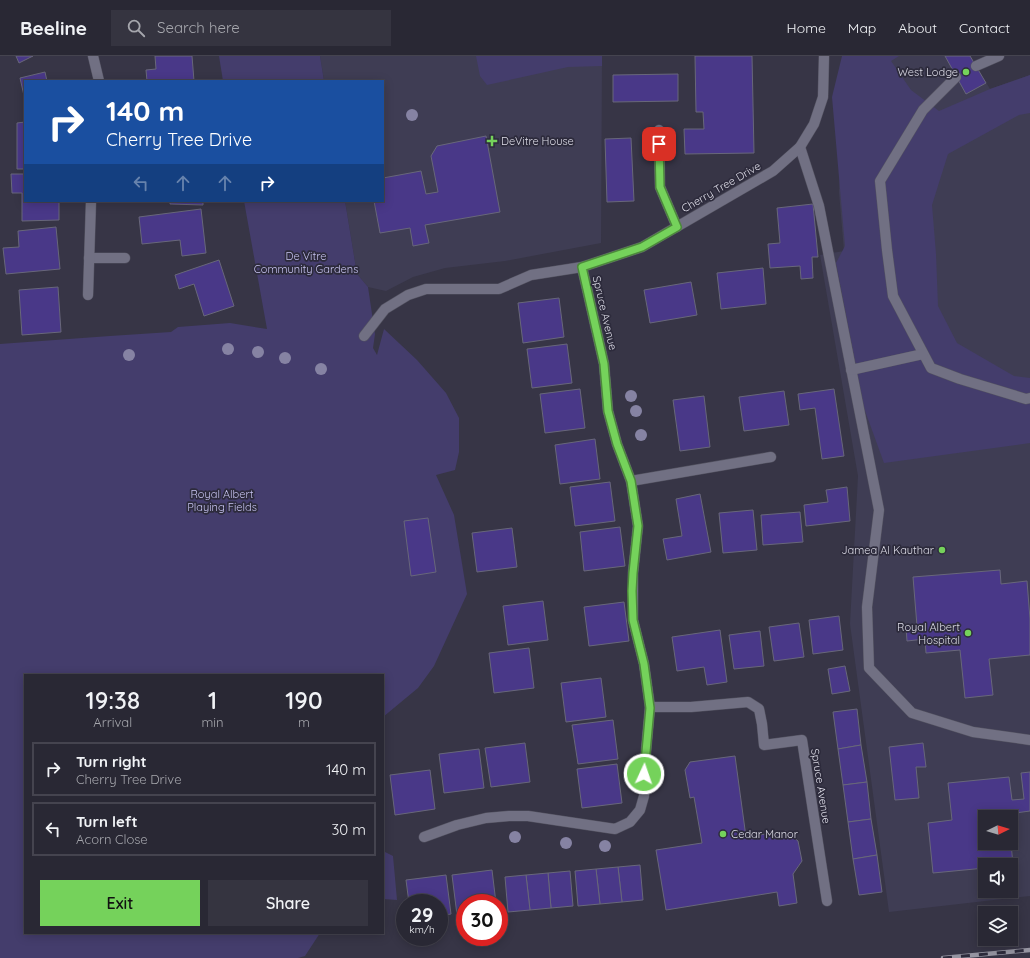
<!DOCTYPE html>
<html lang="en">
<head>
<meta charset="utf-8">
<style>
	body { margin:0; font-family:Quicksand,sans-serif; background:#353440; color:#f1f3f6; height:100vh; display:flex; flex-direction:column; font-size:15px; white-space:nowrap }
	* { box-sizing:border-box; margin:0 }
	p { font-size:13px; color:#a5a6ac }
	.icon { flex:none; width:22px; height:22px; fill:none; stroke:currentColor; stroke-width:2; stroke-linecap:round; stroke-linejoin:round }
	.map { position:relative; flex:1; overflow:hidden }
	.sheet { position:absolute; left:24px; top:618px; width:360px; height:260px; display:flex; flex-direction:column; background:#292834; border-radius:0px; box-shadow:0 2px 10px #0003,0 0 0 1px #45444f }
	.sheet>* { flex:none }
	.banner { position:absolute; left:24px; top:24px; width:360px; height:122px; border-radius:0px; box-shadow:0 2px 10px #0003,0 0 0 1px #45444f; background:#1a4fa0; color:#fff; overflow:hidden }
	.needle { width:26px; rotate:85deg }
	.tools { position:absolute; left:978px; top:754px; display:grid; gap:8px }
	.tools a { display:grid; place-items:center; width:40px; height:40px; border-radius:0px; background:#292834; box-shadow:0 2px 10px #0003,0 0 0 1px #45444f; font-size:20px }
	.speed { position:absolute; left:396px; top:838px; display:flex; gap:8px; font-size:20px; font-weight:700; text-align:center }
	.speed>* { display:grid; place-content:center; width:52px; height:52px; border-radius:50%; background:#292834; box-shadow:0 2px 10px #0003,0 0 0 1px #45444f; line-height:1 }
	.speed small { font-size:10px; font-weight:400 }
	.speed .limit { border:6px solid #d22; background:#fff; color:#111 }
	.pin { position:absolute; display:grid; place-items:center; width:34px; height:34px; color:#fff; margin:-17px; border-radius:8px; box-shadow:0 2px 6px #0006 }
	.me { position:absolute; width:44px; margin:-22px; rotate:3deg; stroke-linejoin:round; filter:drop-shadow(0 0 3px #0008) }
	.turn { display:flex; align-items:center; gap:14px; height:84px; padding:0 16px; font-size:18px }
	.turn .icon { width:52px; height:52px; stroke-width:2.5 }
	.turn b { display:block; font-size:28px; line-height:34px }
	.lanes { display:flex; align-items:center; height:38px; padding:0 16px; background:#0003; justify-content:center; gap:20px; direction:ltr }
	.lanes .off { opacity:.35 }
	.eta { display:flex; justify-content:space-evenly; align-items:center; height:68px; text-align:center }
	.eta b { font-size:24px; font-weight:600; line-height:28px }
	.action { display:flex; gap:8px; margin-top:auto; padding:8px 16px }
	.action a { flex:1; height:46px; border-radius:0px; background:#75d25b; color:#111; font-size:16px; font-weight:600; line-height:46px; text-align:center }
	.action a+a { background:#353440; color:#f1f3f6 }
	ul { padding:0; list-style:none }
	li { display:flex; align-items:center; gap:12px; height:54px; margin:0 8px 6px; padding:0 8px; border:2px solid #45444f; border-radius:0px }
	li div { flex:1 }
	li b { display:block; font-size:15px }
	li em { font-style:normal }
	header { display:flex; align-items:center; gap:24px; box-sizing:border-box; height:56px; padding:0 20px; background:#292834; border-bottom:1px solid #45444f }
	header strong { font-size:19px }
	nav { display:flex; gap:22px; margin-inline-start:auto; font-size:14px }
	.search { width:280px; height:36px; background:#353440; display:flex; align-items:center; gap:10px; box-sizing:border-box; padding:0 14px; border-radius:0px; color:#a5a6ac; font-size:15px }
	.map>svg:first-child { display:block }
	.built { fill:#3f3d54; fill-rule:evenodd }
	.green { fill:#443d6c }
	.building { fill:#493888; stroke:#68677a }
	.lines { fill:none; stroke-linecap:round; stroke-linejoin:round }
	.service-casing { stroke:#535260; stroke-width:11 }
	.minor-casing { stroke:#535260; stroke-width:11 }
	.service { stroke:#717083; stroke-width:10 }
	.minor { stroke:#717083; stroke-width:10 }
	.rail-casing { stroke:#9695a2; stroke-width:4.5 }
	.rail { stroke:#2d2b3c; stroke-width:3; stroke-dasharray:9; stroke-linecap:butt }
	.tree { fill:#8683a3 }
	.route-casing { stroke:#4c883b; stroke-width:10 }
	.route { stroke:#75d25b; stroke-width:7 }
	.poi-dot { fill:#75d25b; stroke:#2d2b3c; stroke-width:1.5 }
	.labels { text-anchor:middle; stroke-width:3.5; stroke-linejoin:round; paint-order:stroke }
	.poi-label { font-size:11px; fill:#dddce7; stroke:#2d2b3c; text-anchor:end }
	.street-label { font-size:11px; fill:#dddce7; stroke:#2d2b3c }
	.park-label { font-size:11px; fill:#c6c2ef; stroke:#2d2b3c }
</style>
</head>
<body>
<header>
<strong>Beeline</strong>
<div class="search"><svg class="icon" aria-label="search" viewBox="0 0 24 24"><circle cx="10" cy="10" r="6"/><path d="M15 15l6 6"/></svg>Search here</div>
<nav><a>Home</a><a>Map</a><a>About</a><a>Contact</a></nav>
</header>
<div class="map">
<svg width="1030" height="902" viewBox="0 0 1030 902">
	<rect width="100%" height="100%" fill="#373546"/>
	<g class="built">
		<path d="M320,0H602L601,187L505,205L445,212L413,221L386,235L368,231L357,218L345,145H383V25H324Z"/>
		<path d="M845,0H970L990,33L1030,19V840L889,856L850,568L858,420L820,199L844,195L839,136L844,7ZM985,761H1011V787H985ZM985,809H1011V835H985Z"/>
	</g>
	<g class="green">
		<path d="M219,0H320L324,25H223Z"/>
		<path d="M476,0H602V10L568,11L487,29L480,20Z"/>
		<path d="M842,0H899L891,5L911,34L939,55L990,33L1030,19V57L1019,59L948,98L932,149L936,198L938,250L957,287L1014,320L1030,322V387L884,407L864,352L836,207L845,190L832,41Z"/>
		<path d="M244,145H345L357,218L368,231L375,278L373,292L377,299L384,273L417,304L446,337L459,362V396L455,414L436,419L454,459L467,538L434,610L418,632L383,661V619H25V877H320L305,900L298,902H0V288L110,280L171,276L178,271L230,267L267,273Z"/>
		<path d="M383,795L393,800L397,844L383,843Z"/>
	</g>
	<g class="building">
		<path d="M16,0H33L19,7Z"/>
		<path d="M155,0H192L194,25H147L146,14L156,13Z"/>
		<path d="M695,0H752L754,97L685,98L684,73H704L703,56H696Z"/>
		<path d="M945,0H970L986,27L966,38Z"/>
		<path d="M45,16L47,25H25V44L20,22Z"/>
		<path d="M678,18V45L613,46V19Z"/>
		<path d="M25,66V113H17V67Z"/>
		<path d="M486,80L500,156L425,169L429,187L413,190L410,172L380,177L374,145H383V122L421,115L426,138L438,136L431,100L437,90Z"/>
		<path d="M631,82L634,145L607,146L605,83Z"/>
		<path d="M11,118H25V145H59V164L22,165V137H12Z"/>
		<path d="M170,145H203V149L170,148Z"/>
		<path d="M813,148L818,201H812L813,222L801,223L800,210L770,212L768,188L780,187L777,152Z"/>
		<path d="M201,153L206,197L182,200L180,184L142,188L139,161Z"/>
		<path d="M56,171L60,213L6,218L3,192L19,191L18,175Z"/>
		<path d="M219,204L234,250L204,260L194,228L179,233L175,219Z"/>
		<path d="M763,212L766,248L721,253L717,217Z"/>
		<path d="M691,226L697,259L650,267L644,234Z"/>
		<path d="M58,231L61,276L22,279L19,234Z"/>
		<path d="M559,242L564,281L523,287L518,247Z"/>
		<path d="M567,288L572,327L532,332L527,293Z"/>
		<path d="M580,333L585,372L545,377L540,338Z"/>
		<path d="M834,333L844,400L822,403L815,352L800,354L798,338Z"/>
		<path d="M784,335L789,369L744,375L739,341Z"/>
		<path d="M704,340L710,391L680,395L673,344Z"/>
		<path d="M595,383L600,423L560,428L555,389Z"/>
		<path d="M610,426L615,465L575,470L570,431Z"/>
		<path d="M847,431L850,465L806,470L804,449L828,446L826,434Z"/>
		<path d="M700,438L711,496L667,504L663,483L682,480L676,443Z"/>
		<path d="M753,454L757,494L723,497L719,457Z"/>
		<path d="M800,456L803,486L763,489L761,459Z"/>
		<path d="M428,462L436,516L411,520L404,465Z"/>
		<path d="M620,471L625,510L584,515L580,476Z"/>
		<path d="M512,472L517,511L477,516L472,477Z"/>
		<path d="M1000,514L1001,528L1027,525L1030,563V599L989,603L993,639L965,642L960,594L926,597L925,583L907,585L906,571L917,570L913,521Z"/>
		<path d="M543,545L548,584L508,589L503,550Z"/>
		<path d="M624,546L629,585L589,590L584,551Z"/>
		<path d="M839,560L843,594L813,598L809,564Z"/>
		<path d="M799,567L804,601L774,605L769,571Z"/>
		<path d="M720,574L727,626L707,629L704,611L677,615L672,581Z"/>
		<path d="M760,575L764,610L734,613L729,579Z"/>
		<path d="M529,592L534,632L494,637L489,597Z"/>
		<path d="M845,610L850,635L832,638L828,613Z"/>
		<path d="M601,622L606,661L566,666L561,627Z"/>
		<path d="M857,653L861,689L838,693L833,656Z"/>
		<path d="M613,664L618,703L578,708L572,669Z"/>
		<path d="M525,687L530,726L491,731L485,692Z"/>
		<path d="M923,687L926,711H916L919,742L895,744L889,691Z"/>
		<path d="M861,689L867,726L843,729L838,693Z"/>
		<path d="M479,693L484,732L444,737L439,698Z"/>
		<path d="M735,700L746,781L786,775L798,785L802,805L793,818L797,847L779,850L777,836L666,854L656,794L702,787L694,741L690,742L685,714L690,706Z"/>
		<path d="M617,708L622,747L582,752L577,713Z"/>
		<path d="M430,714L435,753L395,759L390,719Z"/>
		<path d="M1030,716V755L1008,758V761H985V787H1011L1013,809H985V812L933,817L928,767L952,764L948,727L1009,721L1012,744L1024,743L1021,717Z"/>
		<path d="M867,726L871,763L848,766L843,729Z"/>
		<path d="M871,763L877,799L853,803L848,766Z"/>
		<path d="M877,799L882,836L859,839L853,803Z"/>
		<path d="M640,809L643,844L622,846L618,811Z"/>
		<path d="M618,811L622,846L600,848L596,813Z"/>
		<path d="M596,813L600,848L578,850L575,815Z"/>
		<path d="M492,814L496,847H465V858L457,859L452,819Z"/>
		<path d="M570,815L573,850L551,852L548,817Z"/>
		<path d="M548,817L551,852L530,854L526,819Z"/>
		<path d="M446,819L451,858L439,860V847H409L406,824Z"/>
		<path d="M526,819L530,854L508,856L505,821Z"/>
	</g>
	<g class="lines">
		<g class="service-casing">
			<g id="service">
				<path d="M976,10L999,0"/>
				<path d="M956,21L923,54L880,125L887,194L893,240L931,312L960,323L1026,343L1030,342"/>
				<path d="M800,91L819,150L879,454L867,551L869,612L912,657L973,676L1030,684"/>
				<path d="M851,314L923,298"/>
			</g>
		</g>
		<g class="minor-casing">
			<g id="minor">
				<path d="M93,0L99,25"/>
				<path d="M659,74L660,131L677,171"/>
				<path d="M89,202H125"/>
				<path d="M88,239L91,145"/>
				<path d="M364,280L385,253L408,239L426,233H499L531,219L582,211L642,191L773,115L800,91L814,68L823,41L824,0"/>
				<path d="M631,425L771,401"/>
				<path d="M650,651H691L748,646L759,653L762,668L764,689L802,684L827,845"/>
				<path d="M424,781L457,769L486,762L509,760H528L615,773L630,766L640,754L644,740L646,695L650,651L644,608L633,564V517L638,470L631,425L617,388L608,355L604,308L582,211"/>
			</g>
		</g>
		<use href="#service" class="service"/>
		<use href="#minor" class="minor"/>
		<g class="rail-casing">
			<path id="rail" d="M943,902L1030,894"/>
		</g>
		<use href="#rail" class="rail"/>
	</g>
	<g class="tree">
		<circle cx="412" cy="59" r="6"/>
		<circle cx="228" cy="293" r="6"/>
		<circle cx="258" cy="296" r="6"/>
		<circle cx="129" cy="299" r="6"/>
		<circle cx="285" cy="302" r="6"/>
		<circle cx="321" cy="313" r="6"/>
		<circle cx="631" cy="340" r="6"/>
		<circle cx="636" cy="355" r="6"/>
		<circle cx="641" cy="379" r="6"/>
		<circle cx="515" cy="781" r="6"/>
		<circle cx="566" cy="787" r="6"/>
		<circle cx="605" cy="790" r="6"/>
	</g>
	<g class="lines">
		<g class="route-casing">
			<path id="route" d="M644,718L650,652L644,608L633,564L632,535L633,517L638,470L631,425L617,388L608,355L604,308L582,211L642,191L677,171L660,131L659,88"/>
		</g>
		<use href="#route" class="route"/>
	</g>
	<g class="poi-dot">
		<circle cx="966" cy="16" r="4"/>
		<path d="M490 79h4v4h4v4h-4v4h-4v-4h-4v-4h4z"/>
		<circle cx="942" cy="494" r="4"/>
		<circle cx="968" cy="577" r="4"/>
		<circle cx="723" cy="778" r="4"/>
	</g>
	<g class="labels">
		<g class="poi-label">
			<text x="958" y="20">West Lodge</text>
			<text x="501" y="89" text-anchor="start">DeVitre House</text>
			<text x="934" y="498">Jamea Al Kauthar</text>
			<text x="960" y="575">Royal Albert<tspan x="960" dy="13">Hospital</tspan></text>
			<text x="731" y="782" text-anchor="start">Cedar Manor</text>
		</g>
		<g class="street-label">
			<text transform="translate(721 131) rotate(-30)" y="4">Cherry Tree Drive</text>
			<text transform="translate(605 257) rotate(77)" y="4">Spruce Avenue</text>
			<text transform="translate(821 730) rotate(81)" y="4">Spruce Avenue</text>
		</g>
		<g class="park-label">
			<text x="306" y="204">De Vitre<tspan x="306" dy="13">Community Gardens</tspan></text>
			<text x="222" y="442">Royal Albert<tspan x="222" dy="13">Playing Fields</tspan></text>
		</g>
	</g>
</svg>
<div class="tools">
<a><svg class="needle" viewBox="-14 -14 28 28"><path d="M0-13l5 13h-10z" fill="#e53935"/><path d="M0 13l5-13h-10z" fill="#a5a6ac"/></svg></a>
<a><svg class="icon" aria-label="sound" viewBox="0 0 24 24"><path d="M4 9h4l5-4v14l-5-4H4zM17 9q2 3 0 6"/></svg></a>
<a><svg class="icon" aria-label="layers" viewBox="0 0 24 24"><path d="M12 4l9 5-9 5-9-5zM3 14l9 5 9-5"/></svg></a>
</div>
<div class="speed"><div>29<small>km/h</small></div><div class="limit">30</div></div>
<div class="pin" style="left:659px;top:88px;background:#d93025"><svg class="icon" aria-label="arrive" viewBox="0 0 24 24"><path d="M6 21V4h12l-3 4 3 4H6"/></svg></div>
<svg class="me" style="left:644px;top:718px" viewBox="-20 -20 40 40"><circle r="17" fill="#75d25b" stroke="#fff" stroke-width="3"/><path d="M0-11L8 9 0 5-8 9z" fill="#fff"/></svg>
<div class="banner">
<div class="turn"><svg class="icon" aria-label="right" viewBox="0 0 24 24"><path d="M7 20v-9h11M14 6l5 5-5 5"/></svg><div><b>140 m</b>Cherry Tree Drive</div></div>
<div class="lanes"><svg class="icon off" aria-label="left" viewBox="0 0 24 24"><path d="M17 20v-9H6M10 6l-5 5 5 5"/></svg><svg class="icon off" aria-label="ahead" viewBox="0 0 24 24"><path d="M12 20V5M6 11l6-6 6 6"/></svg><svg class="icon off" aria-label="ahead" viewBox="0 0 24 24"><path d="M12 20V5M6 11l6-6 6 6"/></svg><svg class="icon" aria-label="right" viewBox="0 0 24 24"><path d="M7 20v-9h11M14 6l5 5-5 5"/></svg></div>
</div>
<section class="sheet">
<div class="eta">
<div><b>19:38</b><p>Arrival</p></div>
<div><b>1</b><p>min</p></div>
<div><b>190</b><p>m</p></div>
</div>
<ul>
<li><svg class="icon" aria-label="right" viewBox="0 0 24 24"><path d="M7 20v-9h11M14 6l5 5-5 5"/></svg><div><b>Turn right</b><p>Cherry Tree Drive</p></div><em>140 m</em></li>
<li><svg class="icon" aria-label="left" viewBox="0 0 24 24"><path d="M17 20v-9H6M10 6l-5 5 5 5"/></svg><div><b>Turn left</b><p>Acorn Close</p></div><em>30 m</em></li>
</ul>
<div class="action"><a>Exit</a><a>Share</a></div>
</section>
</div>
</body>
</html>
